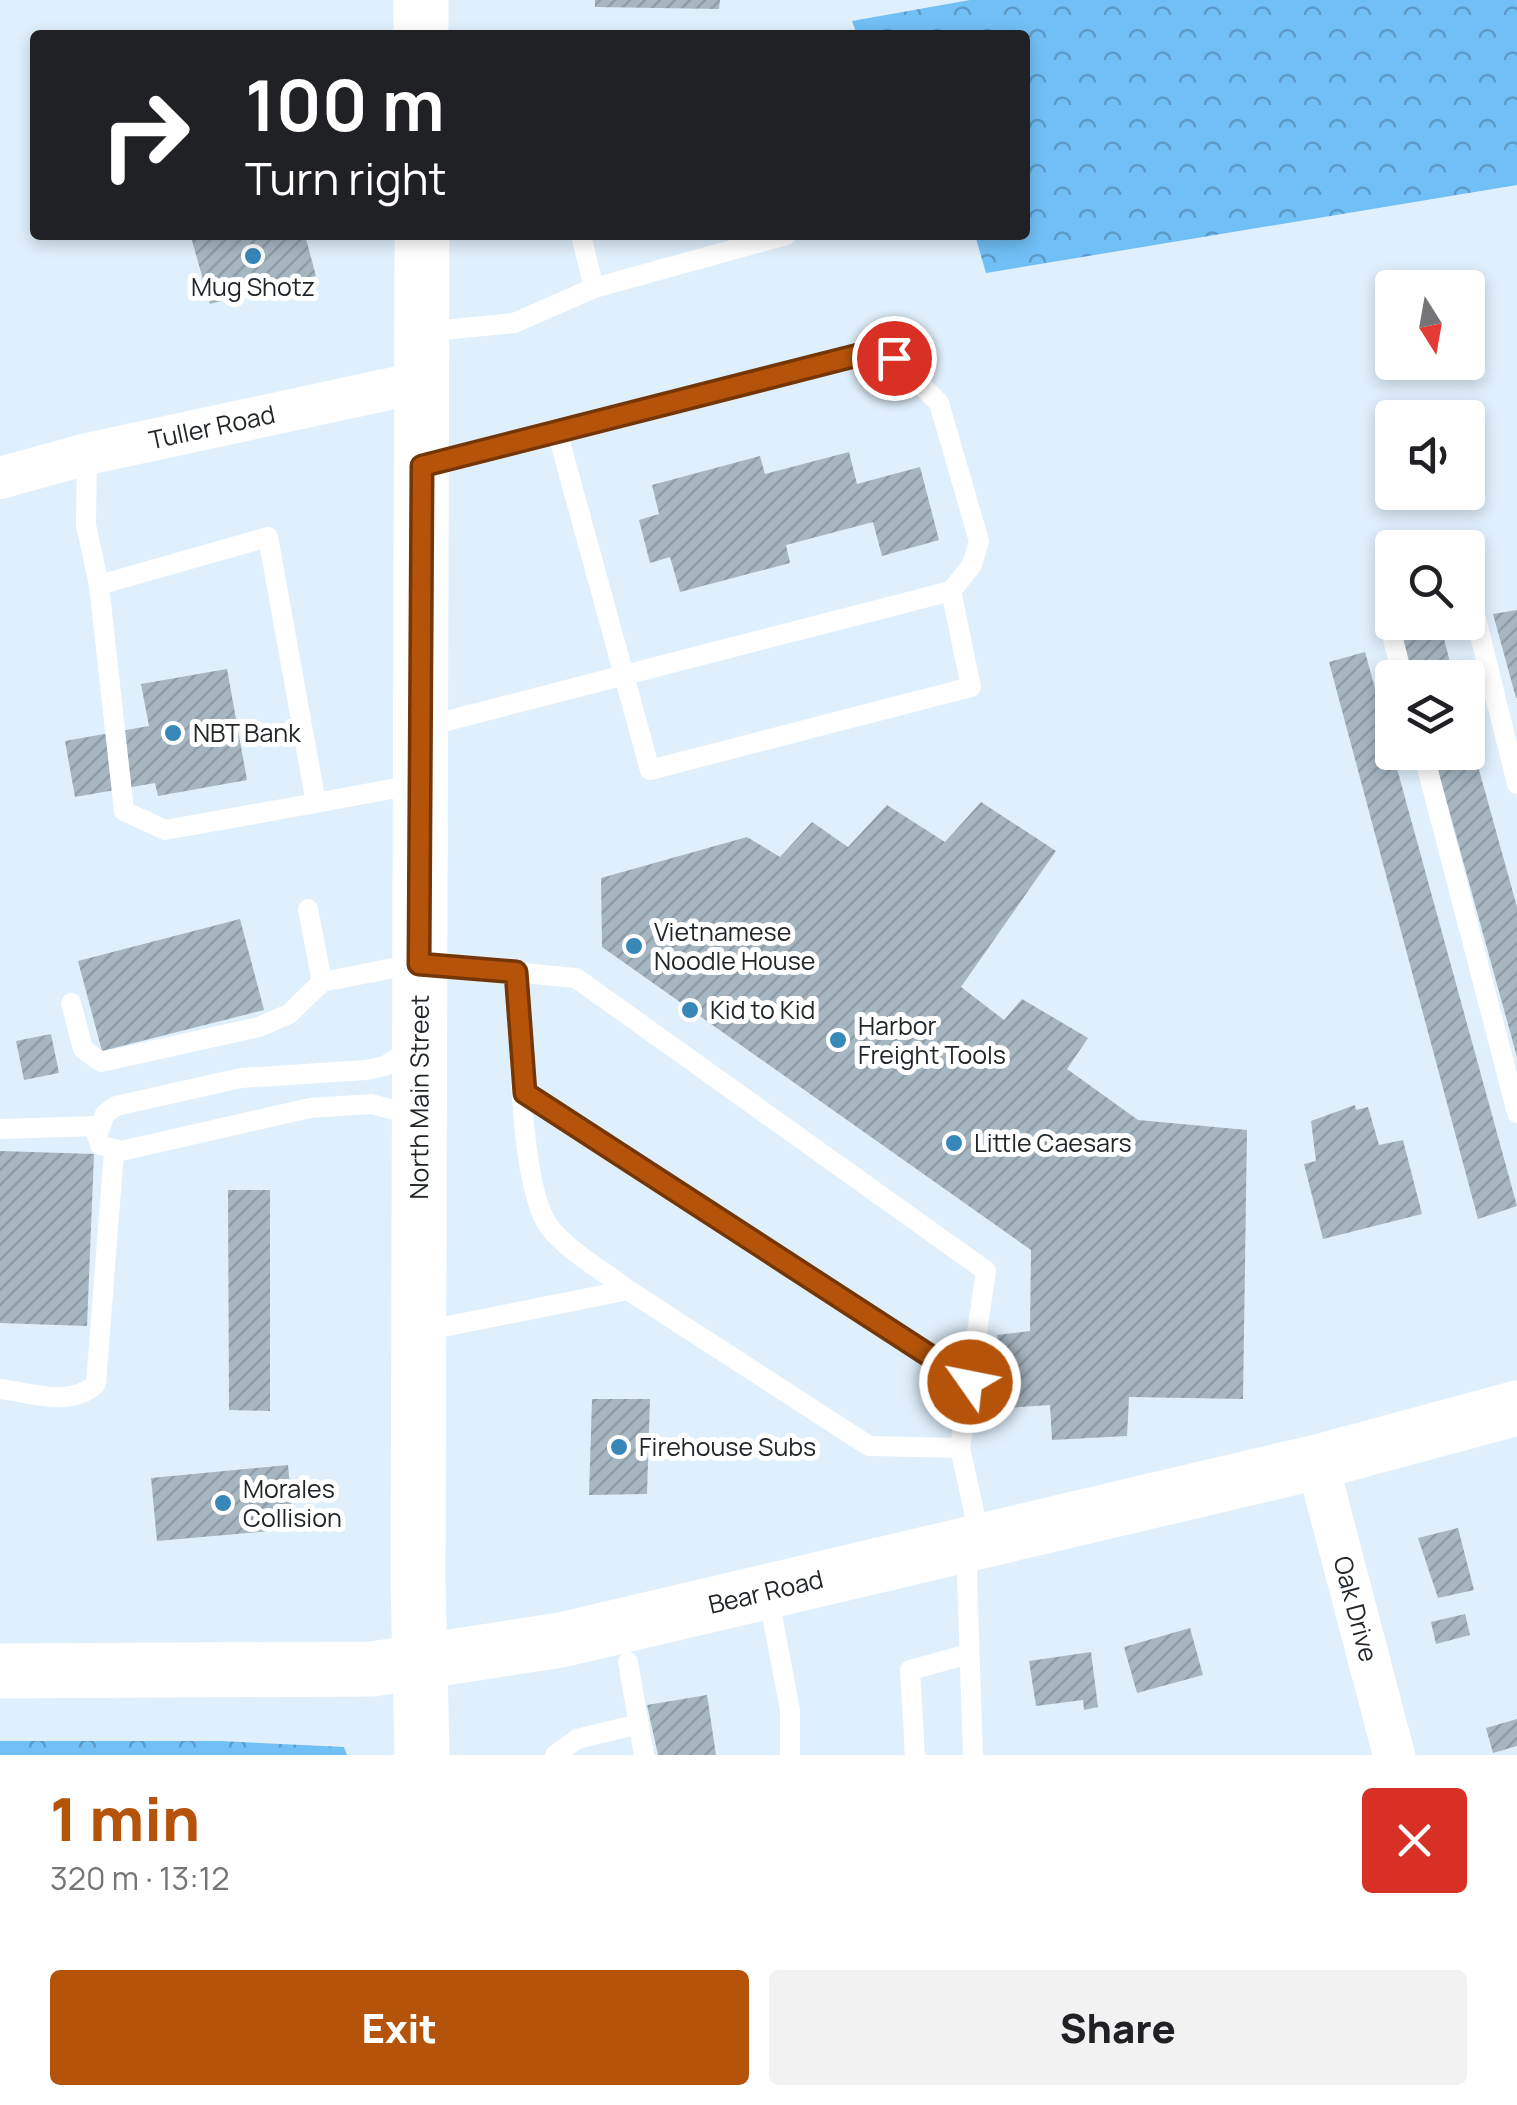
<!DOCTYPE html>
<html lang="en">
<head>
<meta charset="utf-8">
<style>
	body { margin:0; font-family:Manrope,sans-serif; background:#f2f2f2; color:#202124; height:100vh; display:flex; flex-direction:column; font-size:38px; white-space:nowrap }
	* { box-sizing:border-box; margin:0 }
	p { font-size:32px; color:#757577 }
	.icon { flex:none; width:55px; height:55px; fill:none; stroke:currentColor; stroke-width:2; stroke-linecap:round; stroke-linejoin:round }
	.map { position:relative; height:1755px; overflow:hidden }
	.panel { display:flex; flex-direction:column; background:#fff; flex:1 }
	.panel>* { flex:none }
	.top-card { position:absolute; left:30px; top:30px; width:1000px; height:210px; border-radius:10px; box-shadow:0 5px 15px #0003; background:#202124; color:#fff; overflow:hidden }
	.needle { width:65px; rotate:169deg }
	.tools { position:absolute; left:1375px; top:270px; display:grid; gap:20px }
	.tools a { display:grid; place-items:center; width:110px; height:110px; border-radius:10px; background:#fff; box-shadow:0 5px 15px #0003; font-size:50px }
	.pin { position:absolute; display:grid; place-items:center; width:85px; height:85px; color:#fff; margin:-42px; border:5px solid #fff; border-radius:50%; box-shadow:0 2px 10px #0007 }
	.me { position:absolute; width:110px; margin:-55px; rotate:303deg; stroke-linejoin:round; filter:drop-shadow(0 0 8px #0008) }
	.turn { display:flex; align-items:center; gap:35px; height:210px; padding:0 50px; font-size:45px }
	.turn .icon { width:130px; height:130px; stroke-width:2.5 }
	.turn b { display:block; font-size:70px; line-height:85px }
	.round { display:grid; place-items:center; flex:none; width:105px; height:105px; border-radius:10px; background:#f2f2f2 }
	.headline { display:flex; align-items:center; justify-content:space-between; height:170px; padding:0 50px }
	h1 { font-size:60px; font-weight:800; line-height:75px; color:#b45309 }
	.action { display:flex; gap:20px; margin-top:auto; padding:20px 50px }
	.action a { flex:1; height:115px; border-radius:10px; background:#b45309; color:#fff; font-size:40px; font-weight:800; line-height:115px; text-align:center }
	.action a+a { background:#f2f2f2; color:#202124 }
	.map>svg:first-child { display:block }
	.forest { fill:url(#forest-crowns) }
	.building { fill:url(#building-hatch) }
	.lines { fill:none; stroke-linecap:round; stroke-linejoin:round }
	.lane { stroke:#fff; stroke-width:20 }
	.street { stroke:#fff; stroke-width:42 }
	.secondary { stroke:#fff; stroke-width:55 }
	.primary { stroke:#fff; stroke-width:55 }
	.route-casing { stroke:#753606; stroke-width:25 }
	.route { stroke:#b45309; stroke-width:18 }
	.poi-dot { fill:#3887b9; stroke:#fff; stroke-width:4 }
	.labels { text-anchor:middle; stroke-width:10; stroke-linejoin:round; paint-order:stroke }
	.poi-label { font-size:25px; fill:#20262b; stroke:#fff; text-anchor:start }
	.street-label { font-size:25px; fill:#20262b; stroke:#fff }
</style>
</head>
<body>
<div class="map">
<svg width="1517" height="1755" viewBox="0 0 1517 1755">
	<defs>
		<pattern id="forest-crowns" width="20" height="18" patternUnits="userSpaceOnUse" patternTransform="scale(2.5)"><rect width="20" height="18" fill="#70bff5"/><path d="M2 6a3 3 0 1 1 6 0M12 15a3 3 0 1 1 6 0" fill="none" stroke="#5c9bc7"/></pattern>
		<pattern id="building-hatch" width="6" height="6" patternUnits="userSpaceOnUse" patternTransform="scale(2.5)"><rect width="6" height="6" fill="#a7b7c2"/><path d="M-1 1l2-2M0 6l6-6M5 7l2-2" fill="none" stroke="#8f9da7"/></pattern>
	</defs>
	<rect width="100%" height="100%" fill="#dfeffb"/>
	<g class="forest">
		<path d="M970,0H1517V185L986,273L975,235H1025V35H857L852,21Z"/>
		<path d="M0,1741H220L344,1747L347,1755H0Z"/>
	</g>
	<g class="building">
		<path d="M595,0H720L719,9L595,7Z"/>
		<path d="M198,235H305L316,276L210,304L191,237Z"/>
		<path d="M849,452L857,484L920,467L939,540L882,556L873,522L786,545L790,563L680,592L670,557L650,563L639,520L659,514L652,485L760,456L765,474Z"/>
		<path d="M1517,610V698H1516L1493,614Z"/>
		<path d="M1442,631L1454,678H1413L1402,640Z"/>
		<path d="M1365,652L1517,1206L1478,1219L1329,662Z"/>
		<path d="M227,669L247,780L158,796L155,783L75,797L65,741L149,726L141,684Z"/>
		<path d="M1468,730L1517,907V1057L1433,752H1468Z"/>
		<path d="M981,802L1056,851L961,987L1004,1020L1022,999L1088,1038L1067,1069L1138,1120L1247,1130L1243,1399L1129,1397L1127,1436L1052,1440L1050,1405L1007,1408L997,1335L1030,1331L1031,1250L602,947L601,878L747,837L780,857L812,822L848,847L887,805L945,842Z"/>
		<path d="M240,919L264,1010L102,1051L78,961Z"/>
		<path d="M51,1034L59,1073L24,1080L16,1041Z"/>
		<path d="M1355,1105L1356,1110L1368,1107L1379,1145L1403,1140L1422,1214L1323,1239L1304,1164L1316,1161L1311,1121Z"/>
		<path d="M0,1151L94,1154L87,1326L0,1323Z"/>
		<path d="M228,1190H270V1411L229,1410Z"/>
		<path d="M592,1399H650L647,1494L589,1495Z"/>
		<path d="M288,1465L294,1529L157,1541L151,1478Z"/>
		<path d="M1458,1528L1474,1590L1438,1598L1418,1538Z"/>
		<path d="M1465,1614L1470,1635L1436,1644L1431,1622Z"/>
		<path d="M1190,1628L1203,1675L1137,1693L1124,1647Z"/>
		<path d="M1091,1652L1098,1707L1084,1710L1083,1700L1036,1706L1029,1661Z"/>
		<path d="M707,1695L716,1755H658L647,1705Z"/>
		<path d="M1517,1719V1746L1493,1753L1486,1728Z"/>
	</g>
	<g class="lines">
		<g class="lane">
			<path d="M581,235L594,288"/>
			<path d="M423,332L514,323L594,288L786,235"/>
			<path d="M557,431L650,770L971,687L951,591"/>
			<path d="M87,454L86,525L99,585L268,537L316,803L418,784"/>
			<path d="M99,585L124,811L165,830L316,803"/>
			<path d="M1468,604L1472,603L1517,784"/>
			<path d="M1393,622L1389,624L1403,678"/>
			<path d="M423,727L951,591L972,565L979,541L939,403L894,358L873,351L424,465"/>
			<path d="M1423,752L1517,1113"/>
			<path d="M308,909L322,982"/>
			<path d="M516,972C520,1029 518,1187 550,1228C569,1252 604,1271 628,1290"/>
			<path d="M71,1003L83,1049L101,1062L259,1027L289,1014L322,982L419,963L576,978L986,1271L960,1448L980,1539"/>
			<path d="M413,1048L385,1066L366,1070L241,1078L116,1106L105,1114L97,1136L100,1145L121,1151L310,1108L372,1104L414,1116"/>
			<path d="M525,1093L970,1382"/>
			<path d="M0,1129L97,1126"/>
			<path d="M423,1331L628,1290L869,1446L960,1448"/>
			<path d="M0,1389C33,1393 69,1408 96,1384L114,1151"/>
			<path d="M966,1547L973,1755"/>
			<path d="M768,1594L790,1710V1755"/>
			<path d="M628,1662L644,1755"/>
			<path d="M555,1755L577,1739L639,1724"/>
			<path d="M915,1755L910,1670L969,1654"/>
		</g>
		<g class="street">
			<path id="s1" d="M0,478L87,454L422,382"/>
			<path id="s2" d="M1317,1462L1394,1755"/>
		</g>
		<path class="secondary" id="s3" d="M418,1662L561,1640L1317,1462L1517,1408"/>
		<g class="primary">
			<path d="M421,0V35"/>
			<path d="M0,1671L372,1669L418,1662"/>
			<path id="s4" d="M422,1755L418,1580L422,235"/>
		</g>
	</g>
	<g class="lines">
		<g class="route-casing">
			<path id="route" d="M894,358L874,351L422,466L419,964L516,972L525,1093L970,1382"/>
		</g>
		<use href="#route" class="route"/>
	</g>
	<g class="poi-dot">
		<circle cx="253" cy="256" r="10"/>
		<circle cx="173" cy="733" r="10"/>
		<circle cx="634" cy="946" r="10"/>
		<circle cx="690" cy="1010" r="10"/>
		<circle cx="838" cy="1040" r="10"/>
		<circle cx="954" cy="1143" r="10"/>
		<circle cx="619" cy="1447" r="10"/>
		<circle cx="223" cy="1503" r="10"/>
	</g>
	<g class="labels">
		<g class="poi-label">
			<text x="253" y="296" text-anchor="middle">Mug Shotz</text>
			<text x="193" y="742">NBT Bank</text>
			<text x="654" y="941">Vietnamese<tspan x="654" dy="29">Noodle House</tspan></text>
			<text x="710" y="1019">Kid to Kid</text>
			<text x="858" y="1035">Harbor<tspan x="858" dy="29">Freight Tools</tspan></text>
			<text x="974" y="1152">Little Caesars</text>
			<text x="639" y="1456">Firehouse Subs</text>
			<text x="243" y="1498">Morales<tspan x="243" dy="29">Collision</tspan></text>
		</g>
		<g class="street-label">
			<text dy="9" stroke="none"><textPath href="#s1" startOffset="218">Tuller Road</textPath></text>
			<text dy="9" stroke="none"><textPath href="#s4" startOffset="658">North Main Street</textPath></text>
			<text dy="9" stroke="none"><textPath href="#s3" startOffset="355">Bear Road</textPath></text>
			<text dy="9" stroke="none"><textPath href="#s2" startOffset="152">Oak Drive</textPath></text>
		</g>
	</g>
</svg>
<div class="tools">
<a><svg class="needle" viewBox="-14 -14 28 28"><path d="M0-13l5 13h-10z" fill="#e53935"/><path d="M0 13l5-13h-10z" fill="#757577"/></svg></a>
<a><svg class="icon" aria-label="sound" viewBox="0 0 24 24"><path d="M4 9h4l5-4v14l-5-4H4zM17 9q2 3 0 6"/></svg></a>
<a><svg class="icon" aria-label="search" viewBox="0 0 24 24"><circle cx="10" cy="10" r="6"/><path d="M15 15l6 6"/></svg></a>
<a><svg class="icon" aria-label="layers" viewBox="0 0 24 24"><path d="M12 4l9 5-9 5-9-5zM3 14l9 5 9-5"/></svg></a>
</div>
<div class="pin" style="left:894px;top:358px;background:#d93025"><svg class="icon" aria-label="arrive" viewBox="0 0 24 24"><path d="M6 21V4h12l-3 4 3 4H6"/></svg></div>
<svg class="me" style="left:970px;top:1382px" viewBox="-20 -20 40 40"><circle r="17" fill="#b45309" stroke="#fff" stroke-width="3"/><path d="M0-11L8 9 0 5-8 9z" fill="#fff"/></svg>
<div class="top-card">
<div class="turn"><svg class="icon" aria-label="right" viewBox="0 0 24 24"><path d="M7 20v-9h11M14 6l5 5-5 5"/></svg><div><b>100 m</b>Turn right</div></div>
</div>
</div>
<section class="panel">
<div class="headline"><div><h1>1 min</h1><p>320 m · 13:12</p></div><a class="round" style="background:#d93025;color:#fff"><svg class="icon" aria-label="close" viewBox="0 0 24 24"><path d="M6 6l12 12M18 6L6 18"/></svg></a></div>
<div class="action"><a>Exit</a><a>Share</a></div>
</section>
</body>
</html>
